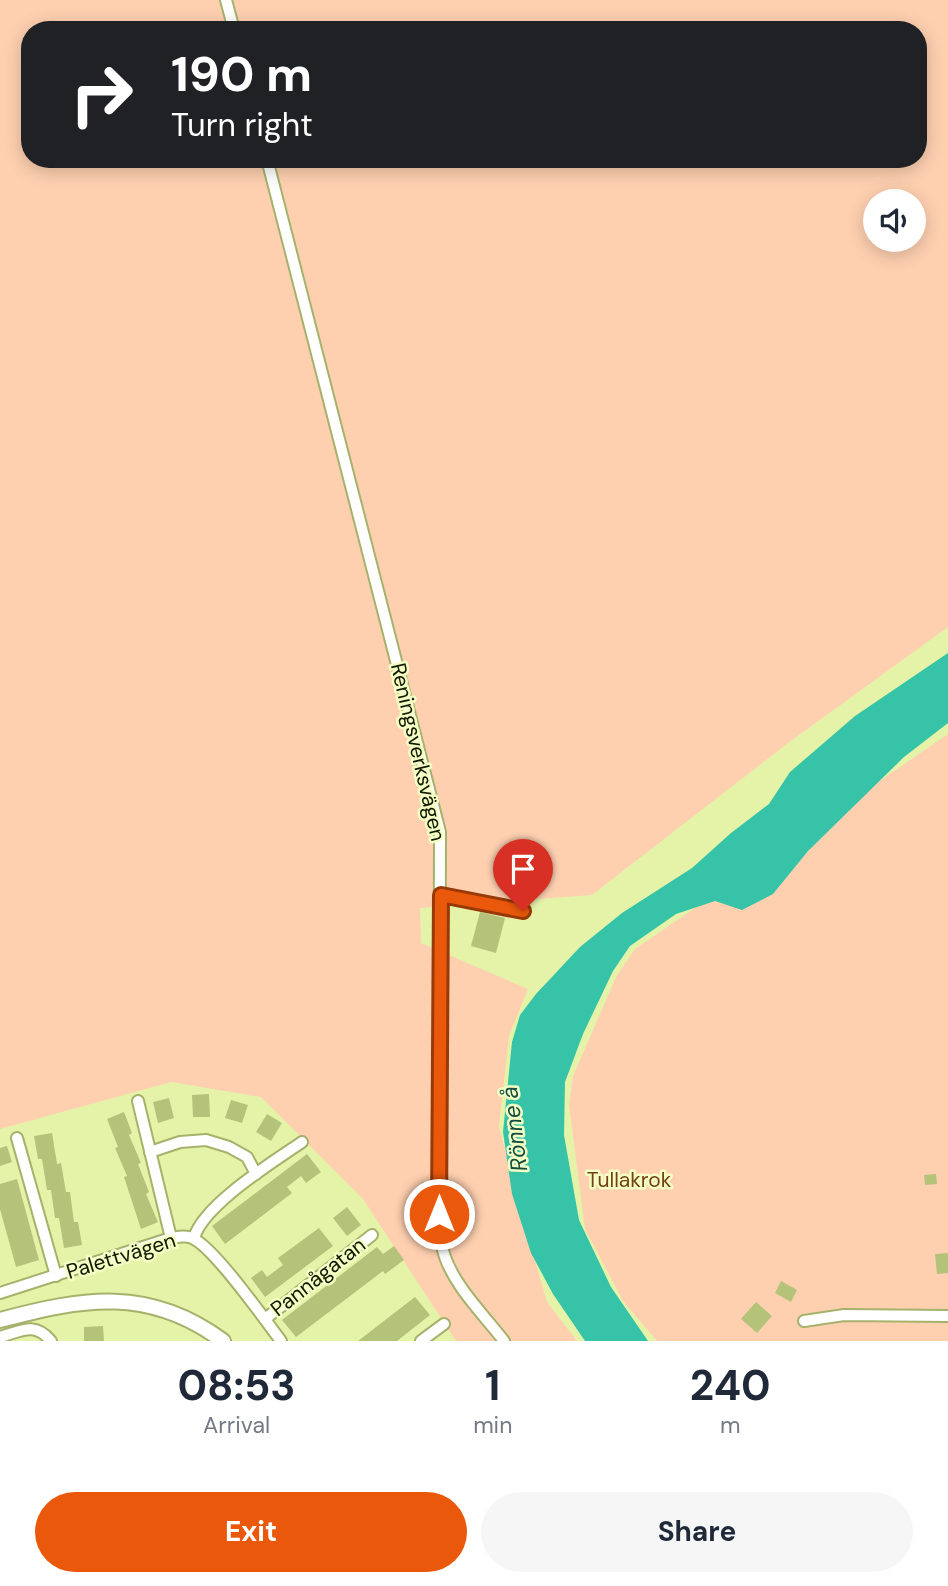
<!DOCTYPE html>
<html lang="en">
<head>
<meta charset="utf-8">
<style>
	body { margin:0; font-family:"DM Sans",sans-serif; background:#f6f6f7; color:#1f2937; height:100vh; display:flex; flex-direction:column; font-size:26px; white-space:nowrap }
	* { box-sizing:border-box; margin:0 }
	p { font-size:23px; color:#747a83 }
	.icon { flex:none; width:38px; height:38px; fill:none; stroke:currentColor; stroke-width:2; stroke-linecap:round; stroke-linejoin:round }
	.map { position:relative; height:1341px; overflow:hidden }
	.panel { display:flex; flex-direction:column; background:#fff; flex:1 }
	.panel>* { flex:none }
	.banner { position:absolute; left:21px; top:21px; width:906px; height:147px; border-radius:28px; box-shadow:0 4px 18px #0003; background:#202124; color:#fff; overflow:hidden }
	.fabs { position:absolute; left:863px; top:189px; display:grid; gap:14px }
	.fabs a { display:grid; place-items:center; width:63px; height:63px; border-radius:50%; background:#fff; box-shadow:0 4px 18px #0003; font-size:35px }
	.pin { position:absolute; display:grid; place-items:center; width:60px; height:60px; color:#fff; margin:-72px -30px; border-radius:50% 50% 50% 0; rotate:-45deg; box-shadow:0 0 7px #0007 }
	.pin .icon { rotate:45deg }
	.me { position:absolute; width:77px; margin:-38px; rotate:0deg; stroke-linejoin:round; filter:drop-shadow(0 0 5px #0008) }
	.turn { display:flex; align-items:center; gap:24px; height:147px; padding:0 35px; font-size:32px }
	.turn .icon { width:91px; height:91px; stroke-width:2.5 }
	.turn b { display:block; font-size:49px; line-height:60px }
	.eta { display:flex; justify-content:space-evenly; align-items:center; height:119px; text-align:center }
	.eta b { font-size:42px; font-weight:700; line-height:49px }
	.primary-button { display:flex; gap:14px; margin-top:auto; padding:14px 35px }
	.primary-button a { flex:1; height:80px; border-radius:42px; background:#ea580c; color:#fff; font-size:28px; font-weight:700; line-height:80px; text-align:center }
	.primary-button a+a { background:#f6f6f7; color:#1f2937 }
	.map>svg:first-child { display:block }
	.green { fill:#fed0b0; fill-rule:evenodd }
	.water { fill:#37c3a8 }
	.building { fill:#b5c27a }
	.lines { fill:none; stroke-linecap:round; stroke-linejoin:round }
	.minor-casing { stroke:#a6b26b; stroke-width:14 }
	.tertiary-casing { stroke:#a6b26b; stroke-width:18 }
	.minor { stroke:#fff; stroke-width:10 }
	.tertiary { stroke:#fff; stroke-width:14 }
	.route-casing { stroke:#983908; stroke-width:18 }
	.route { stroke:#ea580c; stroke-width:12 }
	.labels { text-anchor:middle; stroke-width:5; stroke-linejoin:round; paint-order:stroke }
	.street-label { font-size:21px; fill:#141800; stroke:#f3ffc4 }
	.park-label { font-size:21px; fill:#754114; stroke:#f3ffc4 }
	.water-label { font-size:23px; font-style:italic; fill:#144d42; stroke:#f3ffc4 }
</style>
</head>
<body>
<div class="map">
<svg width="948" height="1341" viewBox="0 0 948 1341">
	<rect width="100%" height="100%" fill="#e5f3a9"/>
	<g class="green">
		<path d="M0,0H948V627L788,743L592,895L420,908L421,943L528,989L509,1036L499,1126L516,1195L547,1302L577,1341H456L363,1199L261,1097L171,1082L0,1129ZM30,30H919V159H30ZM875,201H914V240H875Z"/>
		<path d="M948,734V1341H657L623,1301L585,1229L569,1105L573,1076L616,977L635,949Z"/>
	</g>
	<path class="water" d="M948,653V723L904,757L808,851L773,894L742,910L715,901L676,914L630,946L613,971L583,1034L565,1082L564,1135L579,1220L611,1287L648,1341H585L553,1294L531,1253L512,1194L503,1132L512,1042L520,1015L536,994L580,947L622,913L692,868L731,833L769,804L790,772L855,716Z"/>
	<g class="building">
		<path d="M480,912L505,918L496,953L471,946Z"/>
		<path d="M209,1094L210,1117H193L192,1095Z"/>
		<path d="M169,1098L174,1118L158,1123L153,1102Z"/>
		<path d="M231,1100L248,1105L242,1123L225,1118Z"/>
		<path d="M124,1112L132,1133L129,1135L141,1163L138,1164L149,1192L146,1194L158,1222L141,1229L124,1177L127,1176L115,1148L118,1147L107,1119Z"/>
		<path d="M267,1114L282,1123L271,1141L256,1132Z"/>
		<path d="M52,1133L57,1164L61,1163L66,1192H70L74,1222H78L82,1245L64,1248L59,1218H55L51,1190H47L42,1159H38L34,1136Z"/>
		<path d="M7,1146L12,1162L0,1166V1148Z"/>
		<path d="M307,1154L321,1172L306,1183L301,1176L287,1187L292,1193L225,1244L212,1226Z"/>
		<path d="M936,1174L937,1184L925,1185L924,1175Z"/>
		<path d="M17,1179L39,1260L16,1267L0,1209V1184Z"/>
		<path d="M347,1207L361,1225L347,1236L333,1218Z"/>
		<path d="M319,1228L333,1246L265,1297L251,1278L262,1270L267,1277L283,1265L278,1258Z"/>
		<path d="M394,1246L404,1260L385,1274L383,1271L296,1337L282,1320L377,1247L383,1254Z"/>
		<path d="M948,1253V1273L937,1274L935,1254Z"/>
		<path d="M781,1281L797,1290L791,1302L775,1293Z"/>
		<path d="M415,1297L430,1315L397,1341H358Z"/>
		<path d="M756,1302L772,1316L757,1333L741,1319Z"/>
		<path d="M103,1326L104,1341H84V1327Z"/>
	</g>
	<g class="lines">
		<g class="minor-casing">
			<g id="minor">
				<path d="M226,0L234,30"/>
				<path d="M267,159L440,832L439,1214C440,1228 440,1243 445,1257C456,1288 484,1315 504,1341"/>
				<path d="M441,895L523,911"/>
				<path d="M138,1101L171,1238"/>
				<path d="M17,1138L56,1276"/>
				<path d="M150,1152L180,1142L206,1140L229,1147L247,1157L256,1174"/>
				<path d="M194,1238C203,1205 273,1162 302,1142"/>
				<path d="M0,1293L171,1238C178,1237 185,1235 192,1238C213,1246 265,1320 281,1341"/>
				<path d="M265,1319L372,1235"/>
				<path d="M804,1321L844,1315L948,1316"/>
				<path d="M0,1337C21,1331 35,1321 51,1341"/>
				<path d="M421,1341L444,1324"/>
			</g>
		</g>
		<g class="tertiary-casing">
			<path id="tertiary" d="M0,1320C83,1298 149,1286 223,1341"/>
		</g>
		<use href="#minor" class="minor"/>
		<use href="#tertiary" class="tertiary"/>
	</g>
	<g class="lines">
		<g class="route-casing">
			<path id="route" d="M439,1214L441,895L523,911"/>
		</g>
		<use href="#route" class="route"/>
	</g>
	<g class="labels">
		<g class="street-label">
			<text transform="translate(418 752) rotate(77)" y="7">Reningsverksvägen</text>
			<text transform="translate(121 1256) rotate(-17)" y="7">Palettvägen</text>
			<text transform="translate(318 1277) rotate(-38)" y="7">Pannågatan</text>
		</g>
		<g class="park-label">
			<text x="629" y="1187">Tullakrok</text>
		</g>
		<g class="water-label">
			<text transform="translate(514 1129) rotate(-97)" y="8">Rönne å</text>
		</g>
	</g>
</svg>
<div class="fabs">
<a><svg class="icon" aria-label="sound" viewBox="0 0 24 24"><path d="M4 9h4l5-4v14l-5-4H4zM17 9q2 3 0 6"/></svg></a>
</div>
<div class="pin" style="left:523px;top:911px;background:#d93025"><svg class="icon" aria-label="arrive" viewBox="0 0 24 24"><path d="M6 21V4h12l-3 4 3 4H6"/></svg></div>
<svg class="me" style="left:439px;top:1214px" viewBox="-20 -20 40 40"><circle r="17" fill="#ea580c" stroke="#fff" stroke-width="3"/><path d="M0-11L8 9 0 5-8 9z" fill="#fff"/></svg>
<div class="banner">
<div class="turn"><svg class="icon" aria-label="right" viewBox="0 0 24 24"><path d="M7 20v-9h11M14 6l5 5-5 5"/></svg><div><b>190 m</b>Turn right</div></div>
</div>
</div>
<section class="panel">
<div class="eta">
<div><b>08:53</b><p>Arrival</p></div>
<div><b>1</b><p>min</p></div>
<div><b>240</b><p>m</p></div>
</div>
<div class="primary-button"><a>Exit</a><a>Share</a></div>
</section>
</body>
</html>
